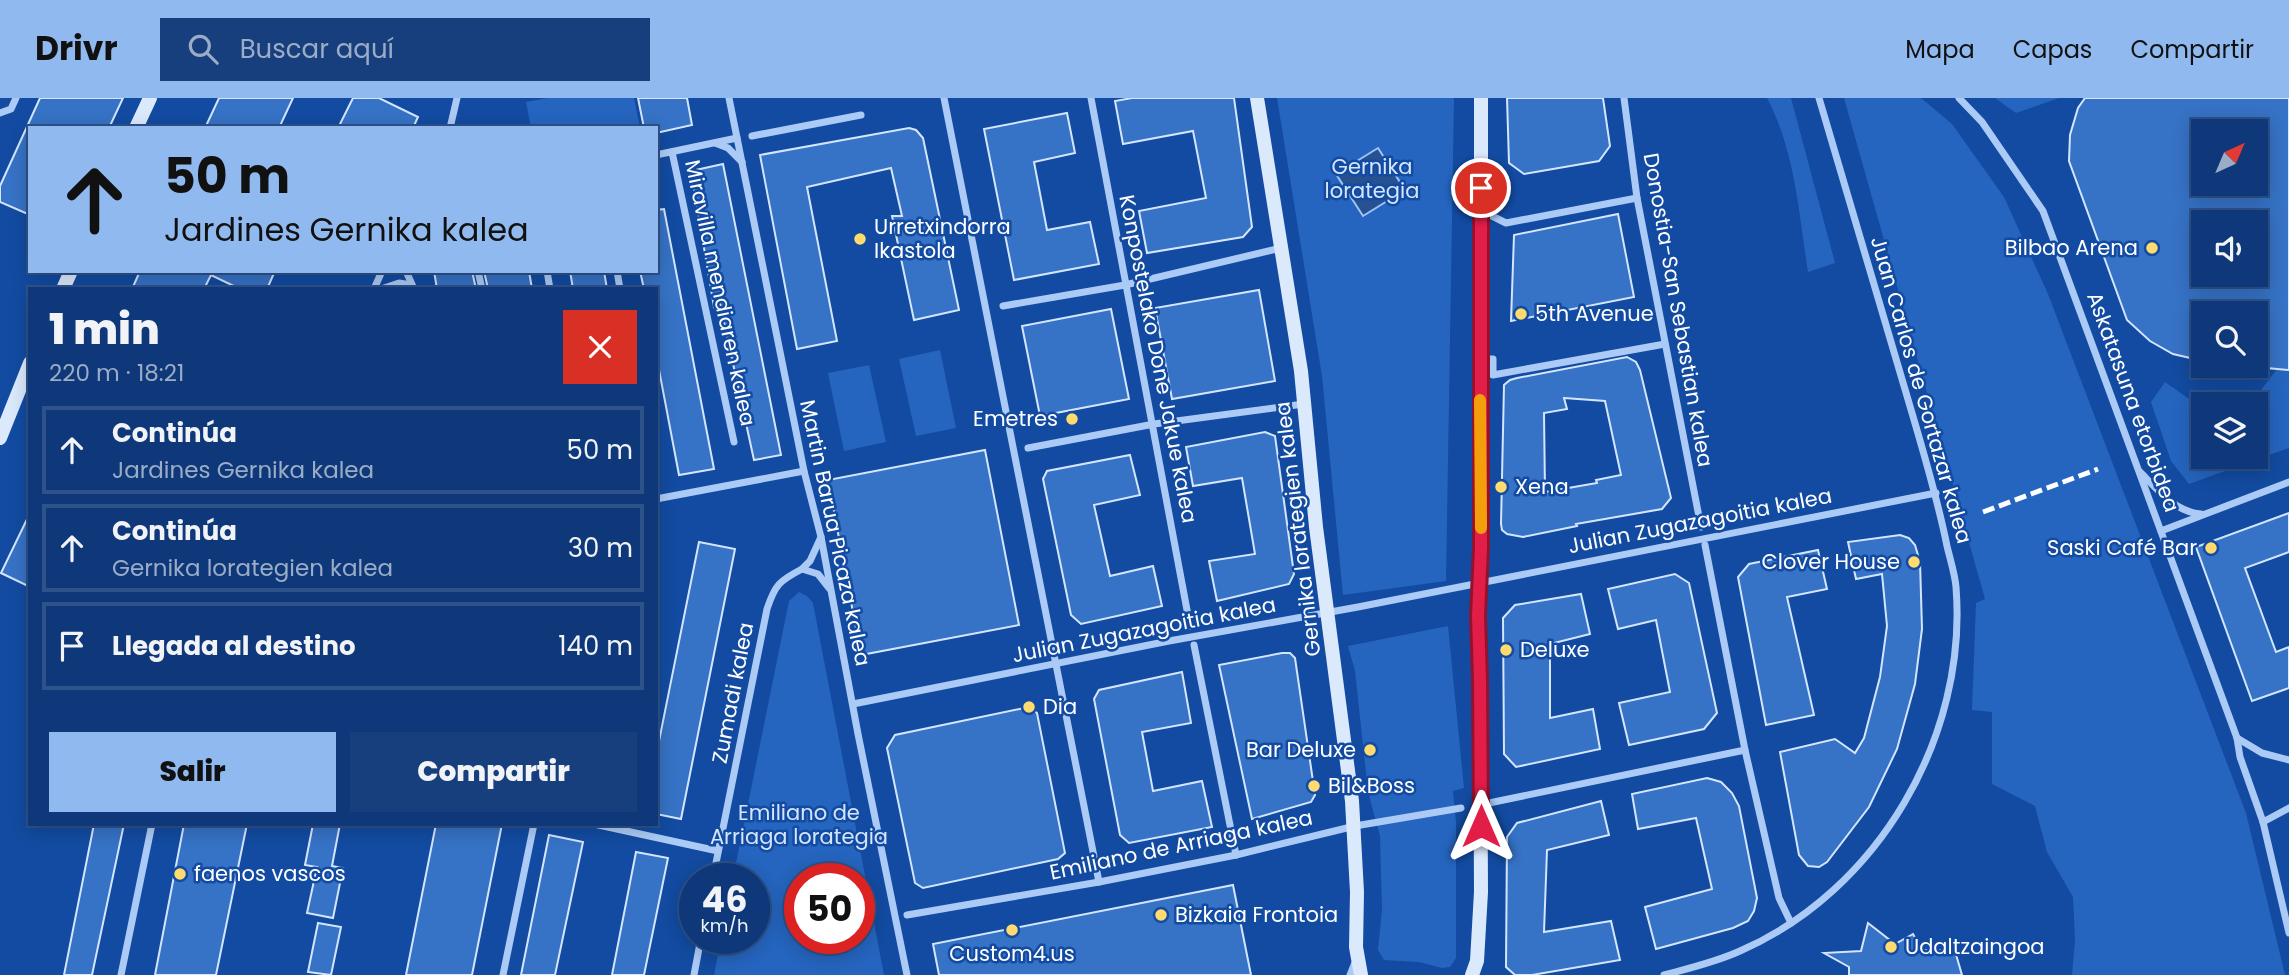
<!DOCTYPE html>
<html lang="es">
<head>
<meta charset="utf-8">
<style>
	body { margin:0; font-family:Poppins,sans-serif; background:#173f7e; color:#f1f3f6; height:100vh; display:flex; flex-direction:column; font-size:26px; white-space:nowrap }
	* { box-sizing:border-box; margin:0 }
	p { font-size:23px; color:#9bacc6 }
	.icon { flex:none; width:38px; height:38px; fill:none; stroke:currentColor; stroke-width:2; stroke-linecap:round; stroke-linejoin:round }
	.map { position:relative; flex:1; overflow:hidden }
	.side { position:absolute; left:28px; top:189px; width:630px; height:539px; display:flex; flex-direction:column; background:#0e3879; border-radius:0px; box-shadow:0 4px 18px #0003,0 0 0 2px #2e528a }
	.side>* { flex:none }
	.guide { position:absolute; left:28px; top:28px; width:630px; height:147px; border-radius:0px; box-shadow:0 4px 18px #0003,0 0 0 2px #2e528a; background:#90b9f0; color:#111; overflow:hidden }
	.needle { width:46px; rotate:44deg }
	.buttons { position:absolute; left:2191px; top:21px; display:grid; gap:14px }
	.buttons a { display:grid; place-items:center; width:77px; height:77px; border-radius:0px; background:#0e3879; box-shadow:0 4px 18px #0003,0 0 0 2px #2e528a; font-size:35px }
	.speed { position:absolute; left:679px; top:765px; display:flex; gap:14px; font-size:35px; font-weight:700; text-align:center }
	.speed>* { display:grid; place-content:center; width:91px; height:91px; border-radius:50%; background:#0e3879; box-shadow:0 4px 18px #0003,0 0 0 2px #2e528a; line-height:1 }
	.speed small { font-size:18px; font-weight:400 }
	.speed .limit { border:10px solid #d22; background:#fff; color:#111 }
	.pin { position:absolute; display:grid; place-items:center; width:60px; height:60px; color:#fff; margin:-30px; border:4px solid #fff; border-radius:50%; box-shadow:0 2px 7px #0007 }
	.me { position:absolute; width:77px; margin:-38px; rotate:0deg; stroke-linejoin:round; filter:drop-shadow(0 0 5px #0008) }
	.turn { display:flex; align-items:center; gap:24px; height:147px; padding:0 21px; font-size:32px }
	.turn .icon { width:91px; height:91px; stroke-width:2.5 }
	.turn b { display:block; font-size:49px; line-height:60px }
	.round { display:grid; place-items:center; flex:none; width:74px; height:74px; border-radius:0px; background:#173f7e }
	.head { display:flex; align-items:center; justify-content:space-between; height:119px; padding:0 21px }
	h1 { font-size:42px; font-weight:800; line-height:52px }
	.cta { display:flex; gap:14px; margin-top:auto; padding:14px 21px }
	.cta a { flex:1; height:80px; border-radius:0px; background:#90b9f0; color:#111; font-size:28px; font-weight:800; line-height:80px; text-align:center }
	.cta a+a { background:#173f7e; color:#f1f3f6 }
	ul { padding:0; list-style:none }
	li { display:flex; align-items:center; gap:21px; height:88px; margin:0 14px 10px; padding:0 7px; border:4px solid #2e528a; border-radius:0px }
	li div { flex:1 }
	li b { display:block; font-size:26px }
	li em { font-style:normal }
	header { display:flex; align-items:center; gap:42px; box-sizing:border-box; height:98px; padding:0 35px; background:#90b9f0; color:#111 }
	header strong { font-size:33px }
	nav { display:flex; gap:38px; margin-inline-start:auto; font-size:24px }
	.search { width:490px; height:63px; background:#173f7e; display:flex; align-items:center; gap:18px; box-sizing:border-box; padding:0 24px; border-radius:0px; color:#9bacc6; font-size:26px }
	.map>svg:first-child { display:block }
	.green { fill:#2565bf; fill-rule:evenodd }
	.water { fill:#275191; stroke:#9dc4f8; stroke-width:2 }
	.building { fill:#3672c5; stroke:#d4e5fe; stroke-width:2; fill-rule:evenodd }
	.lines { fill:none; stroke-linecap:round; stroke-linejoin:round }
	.street { stroke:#abcaf5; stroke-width:7 }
	.secondary { stroke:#dbe9fd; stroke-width:14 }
	.rail { stroke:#fff; stroke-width:5; stroke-dasharray:12 5; stroke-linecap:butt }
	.route-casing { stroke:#92132f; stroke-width:18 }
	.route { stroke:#e11d48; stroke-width:12 }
	.slow { stroke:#f59e0b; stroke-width:12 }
	.poi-dot { fill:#ffdb6f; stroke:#124ba1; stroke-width:2.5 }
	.labels { text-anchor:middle; stroke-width:5; stroke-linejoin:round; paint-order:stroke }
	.park-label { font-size:21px; fill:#d4e5fe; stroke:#124ba1 }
	.poi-label { font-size:21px; fill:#fff; stroke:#124ba1; text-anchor:start }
	.street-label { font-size:21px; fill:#fff; stroke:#124ba1 }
</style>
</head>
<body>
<header>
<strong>Drivr</strong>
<div class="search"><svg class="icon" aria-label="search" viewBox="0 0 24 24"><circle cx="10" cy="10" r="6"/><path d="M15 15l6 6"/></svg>Buscar aquí</div>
<nav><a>Mapa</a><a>Capas</a><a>Compartir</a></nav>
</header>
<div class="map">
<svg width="2289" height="877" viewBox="0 0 2289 877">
	<rect width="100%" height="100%" fill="#124ba1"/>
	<g class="green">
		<path d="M547,0H634L640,30H531L526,4Z"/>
		<path d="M1277,0H1454L1446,483L1343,497L1322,278Z"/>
		<path d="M1767,0H1791L1835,165L1808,174C1799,116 1795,53 1767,0Z"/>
		<path d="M1844,0H1921L1952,26L2004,99L2048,196L2246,715L2285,877H2072L2075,842L2073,799L2047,754L2035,708L1992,686V614L1972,612L1976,505L1985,501Z"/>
		<path d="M1995,0H2059L2016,15Z"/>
		<path d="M940,252L956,330L916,338L899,261Z"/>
		<path d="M869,267L886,344L844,353L828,275Z"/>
		<path d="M2277,271L2289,272V350L2189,386L2171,363L2151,304L2165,284L2195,305L2206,306H2203V359H2256V306H2234L2261,292Z"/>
		<path d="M799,494L807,498L813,505L884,877H714L721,840H754V780H733L789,503ZM859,780V840H800V780Z"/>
		<path d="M1448,528L1464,690L1453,693L1456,724V860L1450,869L1442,870L1419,864L1384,862L1378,852L1382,811L1380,738L1368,694L1355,573L1348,548Z"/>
	</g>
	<path class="water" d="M1378,50L1405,92L1363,118L1336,76Z"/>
	<g class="building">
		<path d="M40,0H123L109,30H30V117L0,104V88Z"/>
		<path d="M219,0H293L279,30H205Z"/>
		<path d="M353,0H379L418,19L413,30H338Z"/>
		<path d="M638,0H687L692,27L656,35V30H644Z"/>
		<path d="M1132,0H1234L1252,129L1243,139L1147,155L1139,113L1206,100L1193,33L1123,46L1115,3Z"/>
		<path d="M1507,0H1603L1610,48L1599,63L1524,76L1509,65Z"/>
		<path d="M2085,0H2289V272L2256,269V215H2203V263L2173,256L2150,243L2127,222L2069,63L2070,37L2078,10ZM2203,33H2256V86H2203ZM2203,124H2256V177H2203Z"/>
		<path d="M1067,15L1075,55L1034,64L1047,132L1090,124L1099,166L1014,182L984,31Z"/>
		<path d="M909,30L916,32L923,40L959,212L914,222L892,118H902L891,70L807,89L837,243L797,251L760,57Z"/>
		<path d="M723,66L781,357L754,362L720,206L714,209L691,73Z"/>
		<path d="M664,111L714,371L679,377L656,256V191H644L640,173H656V112Z"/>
		<path d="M1618,116L1634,199L1511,223L1514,137Z"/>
		<path d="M140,173H275L267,191H240L211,177L204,191H132Z"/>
		<path d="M434,173H472L476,191H437Z"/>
		<path d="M484,173H529L532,191H488Z"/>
		<path d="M570,173H604L607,191H573Z"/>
		<path d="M1259,192L1275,283L1172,301L1155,210Z"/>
		<path d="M1111,211L1129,301L1040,318L1022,228Z"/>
		<path d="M1627,259L1636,264L1640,272L1671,400L1662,411L1576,426L1577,428L1523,439L1507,436L1502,432L1501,426L1504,287L1510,282L1517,280ZM1564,300L1605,303L1621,377L1596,382L1597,385L1545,394L1544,315L1567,311Z"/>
		<path d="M1265,334L1275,338L1294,476L1289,486L1217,503L1209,463L1255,456L1242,380L1193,388L1186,349Z"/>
		<path d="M985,352L1019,527L861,557L828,382Z"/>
		<path d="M1130,357L1140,397L1094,407L1110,478L1153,468L1162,508L1081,526L1071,517L1043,381L1047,373Z"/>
		<path d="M30,415V489L1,475Z"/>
		<path d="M2289,415V454L2245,470L2276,554L2289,549V590L2252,603L2196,449Z"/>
		<path d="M1900,437L1909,440L1915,447L1920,464L1922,531L1915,586L1897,651L1869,709L1827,764L1819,769L1808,768L1799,757L1780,654L1835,641L1855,655L1864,640L1880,579L1887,528L1882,476L1856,481L1848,444Z"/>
		<path d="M699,444L735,451L681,721L656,716V658Z"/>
		<path d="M1818,452L1827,491L1787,499L1814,617L1766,627L1738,479L1749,466Z"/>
		<path d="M1675,476L1689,485L1717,615L1704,631L1629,647L1619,605L1670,594L1656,522L1618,531L1608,491Z"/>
		<path d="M1581,496L1590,536L1550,546V620L1593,611L1600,651L1516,669L1504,656L1503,520L1515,507Z"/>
		<path d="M1282,555H1290L1295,560L1315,697L1311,704L1252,721L1219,567Z"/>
		<path d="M1182,574L1191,625L1142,634L1153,693L1202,683L1212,729L1129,745L1120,737L1094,601L1099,592Z"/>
		<path d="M1029,609L1037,615L1065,755L1058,761L923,790L915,785L887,650L895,637Z"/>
		<path d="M1707,680L1721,684L1732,695L1739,708L1757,800L1754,813L1748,823L1733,830L1656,851L1645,809L1712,791L1696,720L1638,731L1632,696Z"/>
		<path d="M1601,703L1609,737L1547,752L1544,834L1611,823L1620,862L1532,877H1515L1506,869L1507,739L1517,725Z"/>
		<path d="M94,726H124L92,877H64Z"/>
		<path d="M184,726H247L216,877H155Z"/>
		<path d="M313,726H340L332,768L343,770L333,820L307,815L317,769L305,767Z"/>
		<path d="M436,726H502L472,877H406Z"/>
		<path d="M549,737L583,744L555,877H521Z"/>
		<path d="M636,754L668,760L644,877H612Z"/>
		<path d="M1233,787L1251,877H939L933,846Z"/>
		<path d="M318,825L341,829L331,877L308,874Z"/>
		<path d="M1868,825L1895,846L1913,836L1922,852L1955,853L1962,877H1849V869L1824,855L1861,853Z"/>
	</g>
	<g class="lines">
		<g class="street">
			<path d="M729,0L804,373L821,439L858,636L907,877"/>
			<path d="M944,0L1099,784"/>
			<path d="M1091,0L1190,528"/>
			<path d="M1624,0L1637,100L1701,429"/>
			<path d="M1959,0L1982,24L2043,113L2237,640L2240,659L2263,724L2289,835"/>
			<path d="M0,15L11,11L16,0"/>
			<path d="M450,30L457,0"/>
			<path d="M752,38L861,17"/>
			<path d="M715,45L728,50L742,64"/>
			<path d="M672,54L734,344"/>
			<path d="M656,57L737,40"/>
			<path d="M1482,113L1506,125L1637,100"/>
			<path d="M406,173L414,191"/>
			<path d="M478,173L482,191"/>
			<path d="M547,173L550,191"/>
			<path d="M617,173L620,191"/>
			<path d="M374,191L382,173"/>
			<path d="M381,191L399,185L411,187"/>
			<path d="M1003,208L1125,187L1281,150"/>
			<path d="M1481,261H1493V277L1665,246"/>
			<path d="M1028,350L1154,326L1304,306"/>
			<path d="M2140,374C2158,392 2175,414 2201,416"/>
			<path d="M656,401L804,373"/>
			<path d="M2161,433L2289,384"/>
			<path d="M1705,447L1745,652L1779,800L1791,825"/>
			<path d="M802,471L810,463L821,439"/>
			<path d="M1194,547L1236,757"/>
			<path d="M853,606L1169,543L1358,509L1936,395"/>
			<path d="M2237,640L2262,655L2289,662"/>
			<path d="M1489,705L1745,652"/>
			<path d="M2263,724L2289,710"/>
			<path d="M594,726L718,753"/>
			<path d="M713,780L767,511C775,487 779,483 802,471L818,476L829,490"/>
			<path d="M907,817L1099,784L1236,757L1355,728L1461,710"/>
			<path d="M121,877L152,726"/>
			<path d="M503,877L534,726"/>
			<path d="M694,877L701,840"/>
			<path d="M1350,877L1356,862"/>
			<path d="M1664,877C1690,870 1716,864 1740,853C1878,793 1968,639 1956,489C1955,476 1950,461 1947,448C1938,403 1925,359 1912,315C1882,210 1851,105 1819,0"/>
		</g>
		<g class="secondary">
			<path d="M1257,0L1301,273L1316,429L1352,703L1357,794L1356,849L1361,877"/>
			<path d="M136,30L150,0"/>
			<path d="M63,191L71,173"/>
			<path d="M0,340L30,265"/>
			<path d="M1472,877L1477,863L1481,794L1480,582L1478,518L1481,449V0"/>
		</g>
		<path class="rail" d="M1983,414L2098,371"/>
	</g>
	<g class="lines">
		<g class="route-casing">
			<path id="route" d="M1481,728L1480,582L1478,518L1481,449V90"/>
		</g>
		<use href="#route" class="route"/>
		<path class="slow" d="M1480,302L1481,430"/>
	</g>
	<g class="poi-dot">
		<circle cx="860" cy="141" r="7"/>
		<circle cx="2152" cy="150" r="7"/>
		<circle cx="1521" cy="216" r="7"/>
		<circle cx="1072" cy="321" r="7"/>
		<circle cx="1501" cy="389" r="7"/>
		<circle cx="2211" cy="450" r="7"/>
		<circle cx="1914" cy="464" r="7"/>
		<circle cx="1506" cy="552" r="7"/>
		<circle cx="1029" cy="609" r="7"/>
		<circle cx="1370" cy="652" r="7"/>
		<circle cx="1314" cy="688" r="7"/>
		<circle cx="180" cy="776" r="7"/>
		<circle cx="1161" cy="817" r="7"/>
		<circle cx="1012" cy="832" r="7"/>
		<circle cx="1891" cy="849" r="7"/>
	</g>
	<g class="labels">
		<g class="park-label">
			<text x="1372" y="76">Gernika<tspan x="1372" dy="24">lorategia</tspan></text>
			<text x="799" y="722">Emiliano de<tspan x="799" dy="24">Arriaga lorategia</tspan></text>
		</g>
		<g class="poi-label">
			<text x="874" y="136">Urretxindorra<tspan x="874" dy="24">Ikastola</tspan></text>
			<text x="2138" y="157" text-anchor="end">Bilbao Arena</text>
			<text x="1535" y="223">5th Avenue</text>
			<text x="1058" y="328" text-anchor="end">Emetres</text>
			<text x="1515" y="396">Xena</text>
			<text x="2197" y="457" text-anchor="end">Saski Café Bar</text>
			<text x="1900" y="471" text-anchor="end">Clover House</text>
			<text x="1520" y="559">Deluxe</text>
			<text x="1043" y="616">Dia</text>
			<text x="1356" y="659" text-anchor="end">Bar Deluxe</text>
			<text x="1328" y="695">Bil&amp;Boss</text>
			<text x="194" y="783">faenos vascos</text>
			<text x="1175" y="824">Bizkaia Frontoia</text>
			<text x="1905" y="856">Udaltzaingoa</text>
			<text x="1012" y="863" text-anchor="middle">Custom4.us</text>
		</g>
		<g class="street-label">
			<text transform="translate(720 195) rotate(78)" y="7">Miravilla mendiaren kalea</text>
			<text transform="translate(1678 212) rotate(80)" y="7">Donostia-San Sebastian kalea</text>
			<text transform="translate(1158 261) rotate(79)" y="7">Konpostelako Done Jakue kalea</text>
			<text transform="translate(1921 292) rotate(74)" y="7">Juan Carlos de Gortazar kalea</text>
			<text transform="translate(2133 304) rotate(70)" y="7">Askatasuna etorbidea</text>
			<text transform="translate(1700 423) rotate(-11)" y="7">Julian Zugazagoitia kalea</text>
			<text transform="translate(1298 431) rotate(-97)" y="7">Gernika lorategien kalea</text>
			<text transform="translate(835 435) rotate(78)" y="7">Martin Barua Picaza kalea</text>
			<text transform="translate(1144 532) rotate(-11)" y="7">Julian Zugazagoitia kalea</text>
			<text transform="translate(733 595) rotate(-79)" y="7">Zumadi kalea</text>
			<text transform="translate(1181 747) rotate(-12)" y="7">Emiliano de Arriaga kalea</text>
		</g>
	</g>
</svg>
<div class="buttons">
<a><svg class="needle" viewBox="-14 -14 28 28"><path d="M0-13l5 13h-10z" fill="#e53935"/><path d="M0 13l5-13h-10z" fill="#9bacc6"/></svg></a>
<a><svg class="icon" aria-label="sound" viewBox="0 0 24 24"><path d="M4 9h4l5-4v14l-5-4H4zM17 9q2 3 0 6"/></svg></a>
<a><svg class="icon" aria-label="search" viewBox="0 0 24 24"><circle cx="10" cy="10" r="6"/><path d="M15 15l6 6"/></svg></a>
<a><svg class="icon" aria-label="layers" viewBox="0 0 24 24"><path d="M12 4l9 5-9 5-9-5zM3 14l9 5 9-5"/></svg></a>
</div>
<div class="speed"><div>46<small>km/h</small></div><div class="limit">50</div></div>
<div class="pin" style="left:1481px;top:90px;background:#d93025"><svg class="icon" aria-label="arrive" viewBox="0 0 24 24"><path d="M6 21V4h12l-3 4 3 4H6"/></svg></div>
<svg class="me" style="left:1481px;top:728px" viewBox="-20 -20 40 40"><path d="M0-17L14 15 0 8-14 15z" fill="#e11d48" stroke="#fff" stroke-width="4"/></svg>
<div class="guide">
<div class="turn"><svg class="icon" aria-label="ahead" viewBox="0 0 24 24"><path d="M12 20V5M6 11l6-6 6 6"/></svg><div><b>50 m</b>Jardines Gernika kalea</div></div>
</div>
<section class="side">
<div class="head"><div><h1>1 min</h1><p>220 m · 18:21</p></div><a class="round" style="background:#d93025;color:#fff"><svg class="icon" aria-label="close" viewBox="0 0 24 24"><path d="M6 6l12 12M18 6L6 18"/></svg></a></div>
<ul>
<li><svg class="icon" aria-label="ahead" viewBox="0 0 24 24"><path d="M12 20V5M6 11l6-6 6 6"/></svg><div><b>Continúa</b><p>Jardines Gernika kalea</p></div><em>50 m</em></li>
<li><svg class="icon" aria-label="ahead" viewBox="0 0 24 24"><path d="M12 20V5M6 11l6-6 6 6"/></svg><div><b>Continúa</b><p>Gernika lorategien kalea</p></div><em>30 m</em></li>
<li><svg class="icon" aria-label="arrive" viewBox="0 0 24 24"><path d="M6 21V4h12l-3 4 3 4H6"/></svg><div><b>Llegada al destino</b></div><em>140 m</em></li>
</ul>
<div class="cta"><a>Salir</a><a>Compartir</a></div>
</section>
</div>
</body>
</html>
